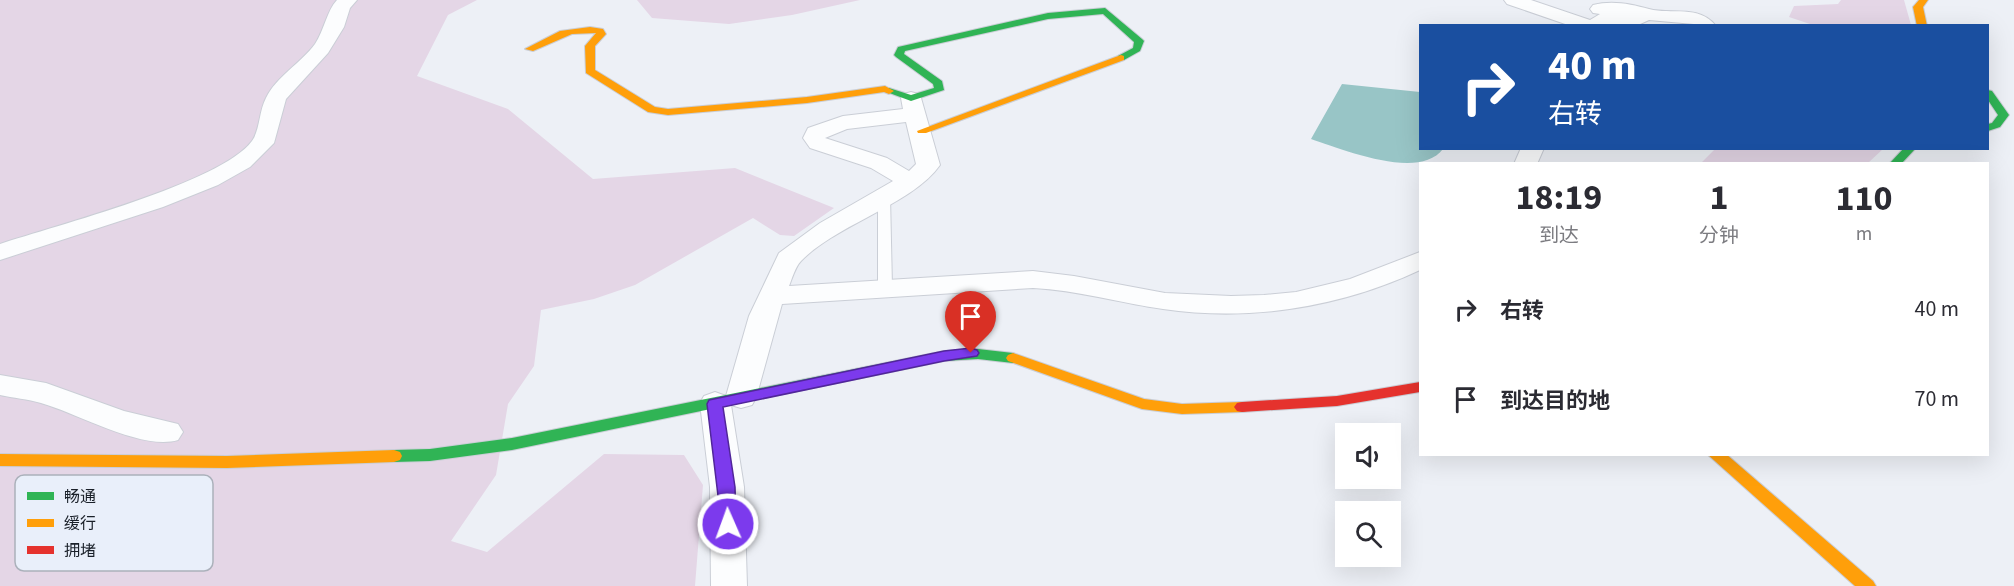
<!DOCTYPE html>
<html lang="zh">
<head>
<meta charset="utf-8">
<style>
	body { margin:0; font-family:"Source Sans 3","Noto Sans SC",sans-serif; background:#f2f2f3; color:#2b2b33; height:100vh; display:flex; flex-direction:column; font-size:22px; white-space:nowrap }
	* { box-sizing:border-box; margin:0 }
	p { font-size:20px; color:#7c7c81 }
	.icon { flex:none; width:33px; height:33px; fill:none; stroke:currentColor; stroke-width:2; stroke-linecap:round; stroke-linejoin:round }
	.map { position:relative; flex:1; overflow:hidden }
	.details { position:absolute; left:1419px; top:162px; width:570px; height:294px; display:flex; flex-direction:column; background:#fff; border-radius:0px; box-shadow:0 6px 24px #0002 }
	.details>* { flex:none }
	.top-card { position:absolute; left:1419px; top:24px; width:570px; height:126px; border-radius:0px; box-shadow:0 6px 24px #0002; background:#1a4fa0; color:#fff; overflow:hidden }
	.tools { position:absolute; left:1335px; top:423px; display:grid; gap:12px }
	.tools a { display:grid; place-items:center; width:66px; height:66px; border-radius:0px; background:#fff; box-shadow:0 6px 24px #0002; font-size:30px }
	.pin { position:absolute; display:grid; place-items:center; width:51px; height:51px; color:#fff; margin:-62px -26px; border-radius:50% 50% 50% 0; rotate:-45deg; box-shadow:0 0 6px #0007 }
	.pin .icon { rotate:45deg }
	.me { position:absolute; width:66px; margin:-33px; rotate:358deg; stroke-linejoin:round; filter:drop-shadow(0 0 4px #0008) }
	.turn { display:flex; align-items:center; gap:21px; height:126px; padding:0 30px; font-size:27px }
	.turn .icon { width:78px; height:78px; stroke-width:2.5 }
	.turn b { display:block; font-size:42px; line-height:51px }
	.eta { display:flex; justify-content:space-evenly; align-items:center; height:102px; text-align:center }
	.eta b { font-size:36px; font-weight:700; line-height:42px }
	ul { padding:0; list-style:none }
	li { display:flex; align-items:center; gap:18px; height:90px; padding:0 30px }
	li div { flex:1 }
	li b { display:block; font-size:22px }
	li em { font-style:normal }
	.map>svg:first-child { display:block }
	.green { fill:#e4d6e6 }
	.water { fill:#98c5c6 }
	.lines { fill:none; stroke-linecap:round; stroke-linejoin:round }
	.lane-casing { stroke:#caced6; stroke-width:2 }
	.street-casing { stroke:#caced6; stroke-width:2 }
	.fast-casing { stroke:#caced6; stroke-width:2 }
	.slow-casing { stroke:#caced6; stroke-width:2 }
	.jam-casing { stroke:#caced6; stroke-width:2 }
	.lane { fill:#fcfdfe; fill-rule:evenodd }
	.street { fill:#fcfdfe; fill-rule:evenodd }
	.fast { fill:#30b455; fill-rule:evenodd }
	.slow { fill:#ff9f0a; fill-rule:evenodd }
	.jam { fill:#e5322d; fill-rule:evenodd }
	.route { fill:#7c3aed; stroke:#51269a; stroke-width:1.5 }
	.key { fill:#e9effa; stroke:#abb1bb; stroke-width:1.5 }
	.key-label { font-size:16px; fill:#1a2029 }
</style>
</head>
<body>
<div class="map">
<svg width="2014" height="586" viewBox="0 0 2014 586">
	<rect width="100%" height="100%" fill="#edf0f6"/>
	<g class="green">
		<path d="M0,0H477L448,15L417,76L508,109L593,179L735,168L834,208L794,236L780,235L753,218L635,285L594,299L541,310L534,366L508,404L496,475L451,541L487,552L604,454L684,455L703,485L695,586H0Z"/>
		<path d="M637,0H860L792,15L729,24L652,18Z"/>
		<path d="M1841,0H1904L1911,25H1813L1789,17L1794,6L1838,4Z"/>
		<path d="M1715,149V148L1883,149L1868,163H1701Z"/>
	</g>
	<path class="water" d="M1342,84L1420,92V148L1443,149C1419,181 1341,149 1311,139Z"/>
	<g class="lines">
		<g class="lane-casing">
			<path id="lane" d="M884,192L890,196L892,287L885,291L878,287V196Z"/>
		</g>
		<g class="street-casing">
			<g id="street">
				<path d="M337,0H357L350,8L344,27L328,53L286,99L274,143L250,167L218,185L163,207L0,260V244C54,226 221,183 252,141C260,130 259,111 266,98C276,77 301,63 315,44C324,31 327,10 337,0Z"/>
				<path d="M1504,0H1531L1590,20L1600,14L1593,13L1590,9L1593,5C1612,0 1631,4 1649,9C1671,15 1699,4 1716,26L1649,20L1638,25L1571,26L1507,4Z"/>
				<path d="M911,92L918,94L921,98L940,165C913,204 837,224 801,261C795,267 792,279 789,286L1033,271L1074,276L1165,293L1231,296L1264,295L1296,292L1350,279L1420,252V270C1341,307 1251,322 1163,309C1120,303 1077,290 1033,288L782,304L756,398L752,405L741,408L731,405L744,487L747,586H711L710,487L700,403L704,396L715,392L726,396L749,316L779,253L820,223L893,181L871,168L810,148L803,138L808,128L843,116L903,109L901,98L904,94ZM906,122L916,164L909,171L887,158L825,138L847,129Z"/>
				<path d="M1521,148H1544L1537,164H1514Z"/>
				<path d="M0,375L46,383L124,411L178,424L183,432L178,440C142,451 77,413 41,403C28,399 13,398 0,395Z"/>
			</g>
		</g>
		<g class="fast-casing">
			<g id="fast">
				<path d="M1105,8L1142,39L1144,41L1140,51L1124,60H1118V56L1133,48L1134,42L1103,14L1048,19L905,51L904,54L942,81L944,90L911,101L884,91L889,88L911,95L934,88L933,84L896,57L894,55L898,47L1048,13Z"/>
				<path d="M1988,90L1992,91L2009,115L2000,127L1988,131V124L1992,123L1998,115L1988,100Z"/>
				<path d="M1904,148H1916L1901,164H1889Z"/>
				<path d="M978,349L1013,353L1020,358L1013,363L978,359L944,361L512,450L430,461L394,462L388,460L386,456L388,452L394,450L430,449L512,438L944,351Z"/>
			</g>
		</g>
		<g class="slow-casing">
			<g id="slow">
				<path d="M1919,0H1928L1923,7L1927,26H1917L1913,7Z"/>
				<path d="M590,27L603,29L606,34L595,46V70L655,107L668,109L807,97L885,86L894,91L889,94L884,92L807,103L668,115L648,112L586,73L585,46L596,33L572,34L533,51L525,49L560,31Z"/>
				<path d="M1121,55L1124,56V60L926,133H918L917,131Z"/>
				<path d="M1013,353L1144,399L1182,404L1242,402L1247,403L1250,407L1247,411L1242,412L1182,414L1142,409L1008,361L1006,358L1008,355Z"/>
				<path d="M394,450L400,452L402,456L400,460L394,462L227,468L0,466V454L227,456Z"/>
				<path d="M1707,454H1726L1873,581L1876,586H1855Z"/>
			</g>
		</g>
		<g class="jam-casing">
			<path id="jam" d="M1420,382V392L1337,406L1242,412L1237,411L1234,407L1237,403L1242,402L1337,396Z"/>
		</g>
		<use href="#lane" class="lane"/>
		<use href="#street" class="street"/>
		<use href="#fast" class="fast"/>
		<use href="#slow" class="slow"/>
		<use href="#jam" class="jam"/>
	</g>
	<path class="route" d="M971,348L977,350L979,353L977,356L944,361L723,407L735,487L736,524L734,529H722L707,404L709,400L944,351Z"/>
	<rect x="15" y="475" width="198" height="96" rx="9" class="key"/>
	<rect x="27" y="492" width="27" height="8" fill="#30b455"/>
	<rect x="27" y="519" width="27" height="8" fill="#ff9f0a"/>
	<rect x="27" y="546" width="27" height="8" fill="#e5322d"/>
	<g class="key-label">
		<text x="64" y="502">畅通</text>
		<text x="64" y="529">缓行</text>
		<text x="64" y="556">拥堵</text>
	</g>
</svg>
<div class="tools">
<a><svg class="icon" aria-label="sound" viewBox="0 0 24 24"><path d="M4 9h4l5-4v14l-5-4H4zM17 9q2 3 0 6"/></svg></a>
<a><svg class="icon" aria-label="search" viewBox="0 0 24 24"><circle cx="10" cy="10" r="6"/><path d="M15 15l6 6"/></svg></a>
</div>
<div class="pin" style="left:971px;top:353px;background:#d93025"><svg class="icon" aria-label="arrive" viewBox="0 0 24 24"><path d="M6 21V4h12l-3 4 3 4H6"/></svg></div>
<svg class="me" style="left:728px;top:524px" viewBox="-20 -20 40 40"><circle r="17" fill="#7c3aed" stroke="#fff" stroke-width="3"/><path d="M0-11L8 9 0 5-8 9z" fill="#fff"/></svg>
<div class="top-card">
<div class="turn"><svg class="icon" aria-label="right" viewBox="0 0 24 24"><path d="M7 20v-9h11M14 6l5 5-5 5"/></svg><div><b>40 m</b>右转</div></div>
</div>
<section class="details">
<div class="eta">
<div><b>18:19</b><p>到达</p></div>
<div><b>1</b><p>分钟</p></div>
<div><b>110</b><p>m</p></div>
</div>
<ul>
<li><svg class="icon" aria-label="right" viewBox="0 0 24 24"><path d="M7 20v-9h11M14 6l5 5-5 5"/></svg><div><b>右转</b></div><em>40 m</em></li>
<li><svg class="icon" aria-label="arrive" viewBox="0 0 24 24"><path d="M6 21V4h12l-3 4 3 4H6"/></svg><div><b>到达目的地</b></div><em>70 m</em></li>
</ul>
</section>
</div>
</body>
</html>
